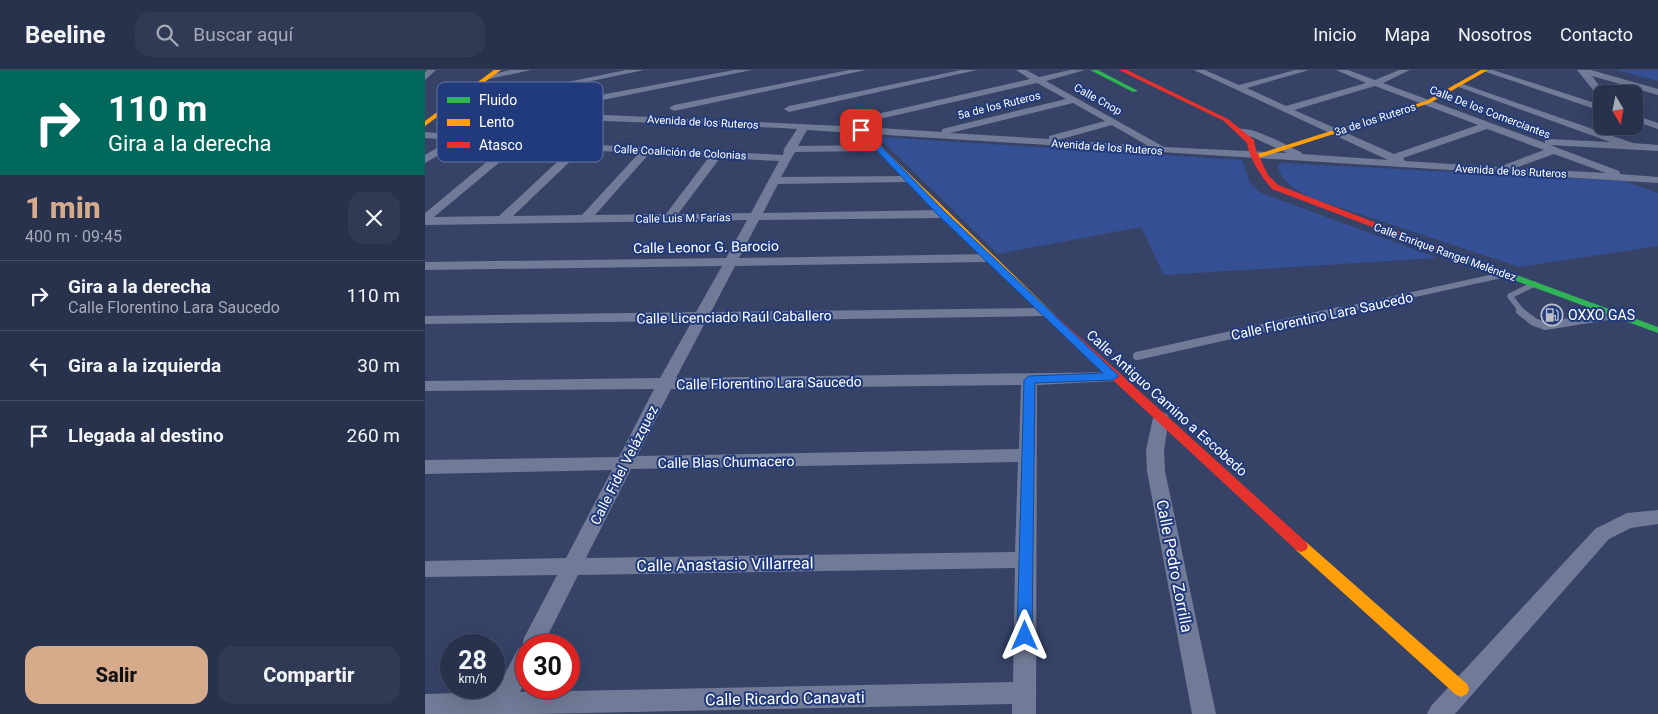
<!DOCTYPE html>
<html lang="es">
<head>
<meta charset="utf-8">
<style>
	body { margin:0; font-family:Roboto,sans-serif; background:#303a54; color:#f1f3f6; height:100vh; display:flex; flex-direction:column; font-size:19px; white-space:nowrap }
	* { box-sizing:border-box; margin:0 }
	p { font-size:16px; color:#a5aab6 }
	.icon { flex:none; width:28px; height:28px; fill:none; stroke:currentColor; stroke-width:2; stroke-linecap:round; stroke-linejoin:round }
	.map { position:relative; flex:1; overflow:hidden }
	.details { display:flex; flex-direction:column; background:#28324d; width:425px }
	.details>* { flex:none }
	.guide { background:#00695c; color:#fff; overflow:hidden }
	.needle { width:32px; rotate:170deg }
	.tools { position:absolute; left:1168px; top:15px; display:grid; gap:10px }
	.tools a { display:grid; place-items:center; width:50px; height:50px; border-radius:10px; background:#28324d; box-shadow:0 5px 20px #0002,0 0 0 1px #444d65; font-size:25px }
	.speed { position:absolute; left:15px; top:564px; display:flex; gap:10px; font-size:25px; font-weight:700; text-align:center }
	.speed>* { display:grid; place-content:center; width:65px; height:65px; border-radius:50%; background:#28324d; box-shadow:0 5px 20px #0002,0 0 0 1px #444d65; line-height:1 }
	.speed small { font-size:12px; font-weight:400 }
	.speed .limit { border:8px solid #d22; background:#fff; color:#111 }
	.pin { position:absolute; display:grid; place-items:center; width:42px; height:42px; color:#fff; margin:-21px; border-radius:10px; box-shadow:0 2px 8px #0006 }
	.me { position:absolute; width:55px; margin:-28px; rotate:0deg; stroke-linejoin:round; filter:drop-shadow(0 0 4px #0008) }
	.turn { display:flex; align-items:center; gap:18px; height:105px; padding:0 25px; font-size:22px }
	.turn .icon { width:65px; height:65px; stroke-width:2.5 }
	.turn b { display:block; font-size:35px; line-height:42px }
	.round { display:grid; place-items:center; flex:none; width:52px; height:52px; border-radius:15px; background:#303a54 }
	.overview { display:flex; align-items:center; justify-content:space-between; height:85px; padding:0 25px }
	h1 { font-size:30px; font-weight:800; line-height:38px; color:#d6ab8b }
	.cta { display:flex; gap:10px; margin-top:auto; padding:10px 25px }
	.cta a { flex:1; height:58px; border-radius:15px; background:#d6ab8b; color:#111; font-size:20px; font-weight:800; line-height:58px; text-align:center }
	.cta a+a { background:#303a54; color:#f1f3f6 }
	ul { padding:0; list-style:none }
	li { display:flex; align-items:center; gap:15px; height:70px; padding:0 25px; border-top:1px solid #444d65 }
	li div { flex:1 }
	li b { display:block; font-size:19px }
	li em { font-style:normal }
	header { display:flex; align-items:center; gap:30px; box-sizing:border-box; height:70px; padding:0 25px; background:#28324d; border-bottom:1px solid #444d65 }
	header strong { font-size:24px }
	nav { display:flex; gap:28px; margin-inline-start:auto; font-size:18px }
	.search { width:350px; height:45px; background:#303a54; display:flex; align-items:center; gap:12px; box-sizing:border-box; padding:0 18px; border-radius:15px; color:#a5aab6; font-size:19px }
	main { display:flex; flex:1; min-height:0 }
	.map>svg:first-child { display:block }
	.green { fill:#344f93 }
	.lines { fill:none; stroke-linecap:round; stroke-linejoin:round }
	.lane-far1 { stroke:#717a96; stroke-width:5.5 }
	.lane { stroke:#717a96; stroke-width:8 }
	.street { fill:#717a96; fill-rule:evenodd }
	.fast { fill:#30b455; fill-rule:evenodd }
	.slow { fill:#ff9f0a; fill-rule:evenodd }
	.jam { fill:#e5322d; fill-rule:evenodd }
	.route { fill:#1a73e8; stroke:#114b97 }
	.labels { text-anchor:middle; stroke-width:4; stroke-linejoin:round; paint-order:stroke }
	.far-street-label { font-size:11px; fill:#fff; stroke:#213a7c }
	.street-label { font-size:14px; fill:#fff; stroke:#213a7c }
	.poi-label { font-size:14px; fill:#fff; stroke:#213a7c; text-anchor:start }
	.near-street-label { font-size:16px; fill:#fff; stroke:#213a7c }
	.key { fill:#213a7c; stroke:#6475a3; stroke-width:1 }
	.key-label { font-size:14px; fill:#fff }
</style>
</head>
<body>
<header>
<strong>Beeline</strong>
<div class="search"><svg class="icon" aria-label="search" viewBox="0 0 24 24"><circle cx="10" cy="10" r="6"/><path d="M15 15l6 6"/></svg>Buscar aquí</div>
<nav><a>Inicio</a><a>Mapa</a><a>Nosotros</a><a>Contacto</a></nav>
</header>
<main>
<section class="details">
<div class="guide">
<div class="turn"><svg class="icon" aria-label="right" viewBox="0 0 24 24"><path d="M7 20v-9h11M14 6l5 5-5 5"/></svg><div><b>110 m</b>Gira a la derecha</div></div>
</div>
<div class="overview"><div><h1>1 min</h1><p>400 m · 09:45</p></div><a class="round"><svg class="icon" aria-label="close" viewBox="0 0 24 24"><path d="M6 6l12 12M18 6L6 18"/></svg></a></div>
<ul>
<li><svg class="icon" aria-label="right" viewBox="0 0 24 24"><path d="M7 20v-9h11M14 6l5 5-5 5"/></svg><div><b>Gira a la derecha</b><p>Calle Florentino Lara Saucedo</p></div><em>110 m</em></li>
<li><svg class="icon" aria-label="left" viewBox="0 0 24 24"><path d="M17 20v-9H6M10 6l-5 5 5 5"/></svg><div><b>Gira a la izquierda</b></div><em>30 m</em></li>
<li><svg class="icon" aria-label="arrive" viewBox="0 0 24 24"><path d="M6 21V4h12l-3 4 3 4H6"/></svg><div><b>Llegada al destino</b></div><em>260 m</em></li>
</ul>
<div class="cta"><a>Salir</a><a>Compartir</a></div>
</section>
<div class="map">
<svg width="1233" height="644" viewBox="0 0 1233 644">
	<rect width="100%" height="100%" fill="#364367"/>
	<g class="green">
		<path d="M1191,0H1233V11Z"/>
		<path d="M453,67L817,90L825,113L836,123L1013,188L739,205L716,157L573,184Z"/>
		<path d="M856,93L1199,111L1233,123V176L1094,197L886,128C872,120 858,114 853,97Z"/>
	</g>
	<g class="lines">
		<g class="lane-far1">
			<path d="M909,242L1082,204"/>
			<path d="M1097,242L1085,226L1109,214"/>
		</g>
		<g class="lane">
			<path d="M1095,241L1109,252L1120,256L1189,245"/>
			<path d="M712,286L914,241"/>
		</g>
		<g class="street">
			<path d="M2,0H11L0,10V2Z"/>
			<path d="M85,0H106L64,9L60,6Z"/>
			<path d="M201,0H219L128,19L123,16Z"/>
			<path d="M309,0H327L148,36L138,43L417,56V52L605,9L591,0H601L614,7L645,0H660L621,11L739,77L862,83L827,67L812,63V59C829,56 860,75 876,82L877,84L963,90L769,0H780L814,15L870,0H884L822,18L861,36L941,13L911,0H923L950,10L974,0H985L958,13L1120,73V70L1124,69L1185,72L1028,15L1035,13L1208,73L1233,75V81L1125,75L1194,101L1195,104L1233,107V113L382,60L373,76L454,75L459,78L454,81L370,82L356,107L483,106L489,109L483,112L353,114L338,143L517,140L523,144L517,148L334,150L314,188L563,184L570,188L563,192L310,196L286,242L619,238L626,242L619,246L281,251L251,308L694,302L696,306L694,310L688,311L612,315L611,644H587V634L112,644H0V624L70,622L93,579L97,577L99,568L132,505L0,507V491L141,488L187,400L0,404V390L194,387L229,319L0,321V311L235,308L267,251L0,254V246L271,242L297,196L0,200V192L301,188L322,150L0,155V143L82,75L38,71L0,93V85L25,70L0,68V62L90,70L145,28L101,24H39L37,22L42,19L101,18L152,23L157,26L154,29ZM612,13L641,29L517,59V62L424,56ZM950,16L1053,55L969,84L869,40ZM648,33L680,51L624,66V69L525,63ZM131,49L357,58L372,59L359,79L358,85L102,71ZM687,55L723,76L633,70ZM1062,59L1119,80L1074,97L980,91L978,88ZM94,76L146,79L74,146L9,147ZM157,80L214,83L157,145L88,146ZM224,84L284,87L241,144L170,145ZM1129,84L1181,103L1090,98ZM295,88L354,91L326,143L253,144ZM596,315L594,379L212,386L246,319ZM593,392L590,482L161,488L206,399ZM590,498L588,612L95,622L101,609V575H118L153,505Z"/>
			<path d="M424,0H441L249,41L244,38L249,35Z"/>
			<path d="M536,0H552L364,42L359,39L364,36Z"/>
			<path d="M1055,0H1068L1176,35V41Z"/>
			<path d="M1152,0H1166L1233,19V25L1167,6L1180,24L1173,26Z"/>
			<path d="M1209,45L1233,53V59L1209,51Z"/>
			<path d="M736,342L742,344L744,348L739,380L740,401L791,644H767L722,401L721,380L728,348L730,344Z"/>
			<path d="M1233,440V454L1206,458L1184,469L1030,644H1002L1006,636L1170,459L1202,443Z"/>
		</g>
		<g class="fast">
			<path d="M665,0H673L713,21L708,22Z"/>
			<path d="M1040,186L1233,257V263L1037,191V187Z"/>
		</g>
		<g class="slow">
			<path d="M69,0H76L0,56V51Z"/>
			<path d="M1056,0H1063L1005,33L834,88L827,86L1001,31Z"/>
			<path d="M434,59H438L628,243L629,245L628,247H620L434,61Z"/>
			<path d="M876,470L881,472L1042,614L1044,619L1042,624L1036,627L1030,624L871,480L869,476L871,472Z"/>
		</g>
		<g class="jam">
			<path d="M694,0H702L803,49L829,70L831,80L843,105L853,115L1045,189L1043,191H1037L847,119C836,106 825,90 822,73L799,51Z"/>
			<path d="M624,242L628,243L881,472L883,476L881,480L876,482L871,480L620,247L619,245L620,243Z"/>
		</g>
	</g>
	<path class="route" d="M434,59H439L520,142L694,306L688,310L610,313L607,566L605,571L600,573L594,571L592,566L599,310L604,306L678,303L514,146L434,62Z"/>
	<defs>
		<g id="fuel-ring" transform="scale(1.125)"><circle r="9.5" fill="#213a7c" stroke="#b9bdca" stroke-width="1.5"/><path d="M-5.5-6h7V0h2V4h1.3V-2.5L3-4.5l.8-.8L6-3V5H2.5V1h-1V6h-7ZM-4.2-4.7v3.2H.2V-4.7Z" fill="#b9bdca"/></g>
	</defs>
	<g fill-rule="evenodd">
		<use href="#fuel-ring" x="1127" y="245"/>
	</g>
	<g class="labels">
		<g class="far-street-label">
			<text transform="translate(673 29) rotate(29)" y="4">Calle Cnop</text>
			<text transform="translate(574 35) rotate(-14)" y="4">5a de los Ruteros</text>
			<text transform="translate(1065 42) rotate(21)" y="4">Calle De los Comerciantes</text>
			<text transform="translate(950 49) rotate(-18)" y="4">3a de los Ruteros</text>
			<text transform="translate(278 52) rotate(3)" y="4">Avenida de los Ruteros</text>
			<text transform="translate(682 77) rotate(4)" y="4">Avenida de los Ruteros</text>
			<text transform="translate(255 82) rotate(3)" y="4">Calle Coalición de Colonias</text>
			<text transform="translate(1086 101) rotate(3)" y="4">Avenida de los Ruteros</text>
			<text transform="translate(258 148) rotate(-1)" y="4">Calle Luis M. Farías</text>
			<text transform="translate(1020 182) rotate(20)" y="4">Calle Enrique Rangel Meléndez</text>
		</g>
		<g class="street-label">
			<text transform="translate(281 177) rotate(-1)" y="5">Calle Leonor G. Barocio</text>
			<text transform="translate(897 246) rotate(-12)" y="5">Calle Florentino Lara Saucedo</text>
			<text transform="translate(309 247) rotate(-1)" y="5">Calle Licenciado Raúl Caballero</text>
			<text transform="translate(344 313) rotate(-1)" y="5">Calle Florentino Lara Saucedo</text>
			<text transform="translate(742 333) rotate(42)" y="5">Calle Antiguo Camino a Escobedo</text>
			<text transform="translate(301 392) rotate(-1)" y="5">Calle Blas Chumacero</text>
			<text transform="translate(199 395) rotate(-63)" y="5">Calle Fidel Velázquez</text>
		</g>
		<g class="poi-label">
			<text x="1143" y="250">OXXO GAS</text>
		</g>
		<g class="near-street-label">
			<text transform="translate(300 494) rotate(-1)" y="6">Calle Anastasio Villarreal</text>
			<text transform="translate(750 496) rotate(79)" y="6">Calle Pedro Zorrilla</text>
			<text transform="translate(360 628) rotate(-1)" y="6">Calle Ricardo Canavati</text>
		</g>
	</g>
	<rect x="12" y="12" width="166" height="80" rx="8" class="key"/>
	<rect x="22" y="27" width="23" height="6" fill="#30b455"/>
	<rect x="22" y="49" width="23" height="7" fill="#ff9f0a"/>
	<rect x="22" y="72" width="23" height="6" fill="#e5322d"/>
	<g class="key-label">
		<text x="54" y="35">Fluido</text>
		<text x="54" y="57">Lento</text>
		<text x="54" y="80">Atasco</text>
	</g>
</svg>
<div class="tools">
<a><svg class="needle" viewBox="-14 -14 28 28"><path d="M0-13l5 13h-10z" fill="#e53935"/><path d="M0 13l5-13h-10z" fill="#a5aab6"/></svg></a>
</div>
<div class="speed"><div>28<small>km/h</small></div><div class="limit">30</div></div>
<div class="pin" style="left:436px;top:60px;background:#d93025"><svg class="icon" aria-label="arrive" viewBox="0 0 24 24"><path d="M6 21V4h12l-3 4 3 4H6"/></svg></div>
<svg class="me" style="left:600px;top:566px" viewBox="-20 -20 40 40"><path d="M0-17L14 15 0 8-14 15z" fill="#1a73e8" stroke="#fff" stroke-width="4"/></svg>
</div>
</main>
</body>
</html>
